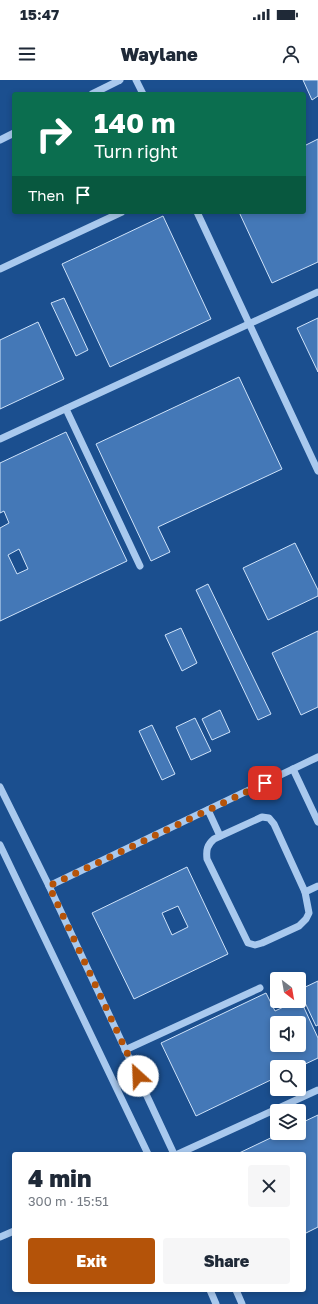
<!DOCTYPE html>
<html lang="en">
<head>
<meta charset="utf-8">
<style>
	body { margin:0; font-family:"Golos Text",sans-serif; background:#f6f6f7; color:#1f2937; height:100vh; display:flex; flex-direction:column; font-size:15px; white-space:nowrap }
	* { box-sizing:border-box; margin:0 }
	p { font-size:13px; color:#747a83 }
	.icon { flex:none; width:22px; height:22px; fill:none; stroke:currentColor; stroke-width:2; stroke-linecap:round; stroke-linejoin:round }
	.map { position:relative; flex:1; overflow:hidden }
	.panel { position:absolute; left:12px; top:1072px; width:294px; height:140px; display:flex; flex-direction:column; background:#fff; border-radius:4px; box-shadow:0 2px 6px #0003 }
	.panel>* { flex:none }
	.guide { position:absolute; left:12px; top:12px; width:294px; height:122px; border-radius:4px; box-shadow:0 2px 6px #0003; background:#0b6e4f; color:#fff; overflow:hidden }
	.needle { width:26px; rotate:149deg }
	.controls { position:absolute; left:270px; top:892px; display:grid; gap:8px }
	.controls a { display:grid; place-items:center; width:36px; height:36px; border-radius:4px; background:#fff; box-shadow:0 2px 6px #0003; font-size:20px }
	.pin { position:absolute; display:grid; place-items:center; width:34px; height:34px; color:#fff; margin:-17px; border-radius:8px; box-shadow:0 2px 6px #0006 }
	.me { position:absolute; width:44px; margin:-22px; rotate:335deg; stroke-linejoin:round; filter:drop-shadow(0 0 3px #0008) }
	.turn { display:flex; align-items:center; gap:14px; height:84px; padding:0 16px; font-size:18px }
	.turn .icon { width:52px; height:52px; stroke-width:2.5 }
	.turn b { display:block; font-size:28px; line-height:34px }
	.then { display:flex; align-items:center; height:38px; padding:0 16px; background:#0003; gap:8px; font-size:15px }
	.round { display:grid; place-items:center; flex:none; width:42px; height:42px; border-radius:4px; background:#f6f6f7 }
	.overview { display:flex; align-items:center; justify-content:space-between; height:68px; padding:0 16px }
	h1 { font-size:24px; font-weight:800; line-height:30px }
	.cta { display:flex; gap:8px; margin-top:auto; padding:8px 16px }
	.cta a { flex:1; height:46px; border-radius:4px; background:#b45309; color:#fff; font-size:16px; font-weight:800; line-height:46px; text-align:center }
	.cta a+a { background:#f6f6f7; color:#1f2937 }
	.status { display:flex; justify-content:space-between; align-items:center; height:28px; padding:0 20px; background:#fff; direction:ltr }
	.status svg { height:11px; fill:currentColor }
	header { display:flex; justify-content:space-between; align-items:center; height:52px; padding:0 16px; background:#fff; font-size:18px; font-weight:800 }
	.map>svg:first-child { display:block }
	.building { fill:#4478b7; stroke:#cfe3fa; fill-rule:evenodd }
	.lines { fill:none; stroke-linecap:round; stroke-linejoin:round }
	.minor { stroke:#a9c9ee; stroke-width:7 }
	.route { stroke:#b45309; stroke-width:7; stroke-dasharray:0 12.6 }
</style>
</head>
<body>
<div class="status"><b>15:47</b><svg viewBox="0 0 49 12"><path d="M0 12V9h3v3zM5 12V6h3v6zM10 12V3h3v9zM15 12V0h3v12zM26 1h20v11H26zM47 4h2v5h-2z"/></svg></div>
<header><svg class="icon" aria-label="menu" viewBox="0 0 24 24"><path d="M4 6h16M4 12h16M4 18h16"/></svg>Waylane<svg class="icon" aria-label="person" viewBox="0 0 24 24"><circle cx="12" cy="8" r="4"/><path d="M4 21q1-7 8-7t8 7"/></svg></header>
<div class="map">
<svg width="318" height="1224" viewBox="0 0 318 1224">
	<rect width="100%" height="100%" fill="#1b4f8f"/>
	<g class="building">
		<path d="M303,0H318V16L312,20Z"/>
		<path d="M318,59V182L272,203L239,132H304V66Z"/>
		<path d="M163,136L211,239L110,287L62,184Z"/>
		<path d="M64,218L88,270L76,276L51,223Z"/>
		<path d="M318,238V292L297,248Z"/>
		<path d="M38,242L64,299L0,329V260Z"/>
		<path d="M239,297L282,389L158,447L170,472L151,481L96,364Z"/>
		<path d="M66,352L127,481L0,541V448L9,443L4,431L0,433V383ZM19,469L28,489L17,494L8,475Z"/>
		<path d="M295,463L318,510V516L268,540L243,488Z"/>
		<path d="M208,504L271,634L258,640L196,510Z"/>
		<path d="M181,548L197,583L182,591L165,555Z"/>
		<path d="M318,551V627L301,635L272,573Z"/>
		<path d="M220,630L230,652L212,660L202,639Z"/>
		<path d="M195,638L211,671L191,680L176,647Z"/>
		<path d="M152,645L175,694L162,700L139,651Z"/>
		<path d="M187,787L228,874L134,919L92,833ZM178,826L188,847L172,855L162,833Z"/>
		<path d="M318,901V945L316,946L299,910Z"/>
		<path d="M266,913L275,931L296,921H299L300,919L318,958V978L299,987H277V997L196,1036L161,963ZM277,943H299V965H277Z"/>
		<path d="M318,1035V1147L304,1154V1074H237L281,1053H299V1044Z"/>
	</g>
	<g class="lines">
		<g class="minor">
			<path d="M136,0L143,14"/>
			<path d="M92,14L120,0"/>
			<path d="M0,60L14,53"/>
			<path d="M197,132L318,391"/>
			<path d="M0,189L122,132"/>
			<path d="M66,329L140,486"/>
			<path d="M0,359L318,212"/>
			<path d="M293,689L318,742"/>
			<path d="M0,707L49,806L174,1074"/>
			<path d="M208,730L220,756"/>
			<path d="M262,737L269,738L274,744L305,812L309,833L306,839L299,846L262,863L255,865L248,863L207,779C206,770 207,765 214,759Z"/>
			<path d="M0,765L148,1074"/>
			<path d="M49,806L318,677"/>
			<path d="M305,812L318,806"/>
			<path d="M125,970L260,908"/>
			<path d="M178,1074L318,1010"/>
			<path d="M0,1157L14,1151"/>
			<path d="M210,1210L216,1224"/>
			<path d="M236,1210L242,1224"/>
		</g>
	</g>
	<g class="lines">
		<path class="route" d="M138,996L49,806L265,703"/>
	</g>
</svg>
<div class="controls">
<a><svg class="needle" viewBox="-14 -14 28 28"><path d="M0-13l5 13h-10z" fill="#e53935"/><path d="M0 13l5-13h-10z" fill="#747a83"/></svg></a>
<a><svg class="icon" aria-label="sound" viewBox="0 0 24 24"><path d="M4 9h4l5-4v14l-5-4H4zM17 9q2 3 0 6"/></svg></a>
<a><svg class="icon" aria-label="search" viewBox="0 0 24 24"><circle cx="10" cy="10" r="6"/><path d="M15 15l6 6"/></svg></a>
<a><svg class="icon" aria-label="layers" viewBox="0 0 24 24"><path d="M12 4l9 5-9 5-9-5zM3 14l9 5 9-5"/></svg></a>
</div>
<div class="pin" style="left:265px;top:703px;background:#d93025"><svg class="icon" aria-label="arrive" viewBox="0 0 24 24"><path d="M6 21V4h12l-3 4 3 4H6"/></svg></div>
<svg class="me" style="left:138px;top:996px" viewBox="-20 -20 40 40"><circle r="19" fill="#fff"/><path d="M0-13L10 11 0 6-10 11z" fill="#b45309"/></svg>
<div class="guide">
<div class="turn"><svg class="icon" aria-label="right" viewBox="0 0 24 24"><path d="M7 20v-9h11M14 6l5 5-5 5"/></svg><div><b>140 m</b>Turn right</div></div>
<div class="then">Then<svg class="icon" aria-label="arrive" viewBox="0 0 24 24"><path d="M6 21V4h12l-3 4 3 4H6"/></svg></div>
</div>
<section class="panel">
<div class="overview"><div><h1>4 min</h1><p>300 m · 15:51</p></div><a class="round"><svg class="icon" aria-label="close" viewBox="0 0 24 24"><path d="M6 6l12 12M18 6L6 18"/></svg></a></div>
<div class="cta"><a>Exit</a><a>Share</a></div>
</section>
</div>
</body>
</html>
